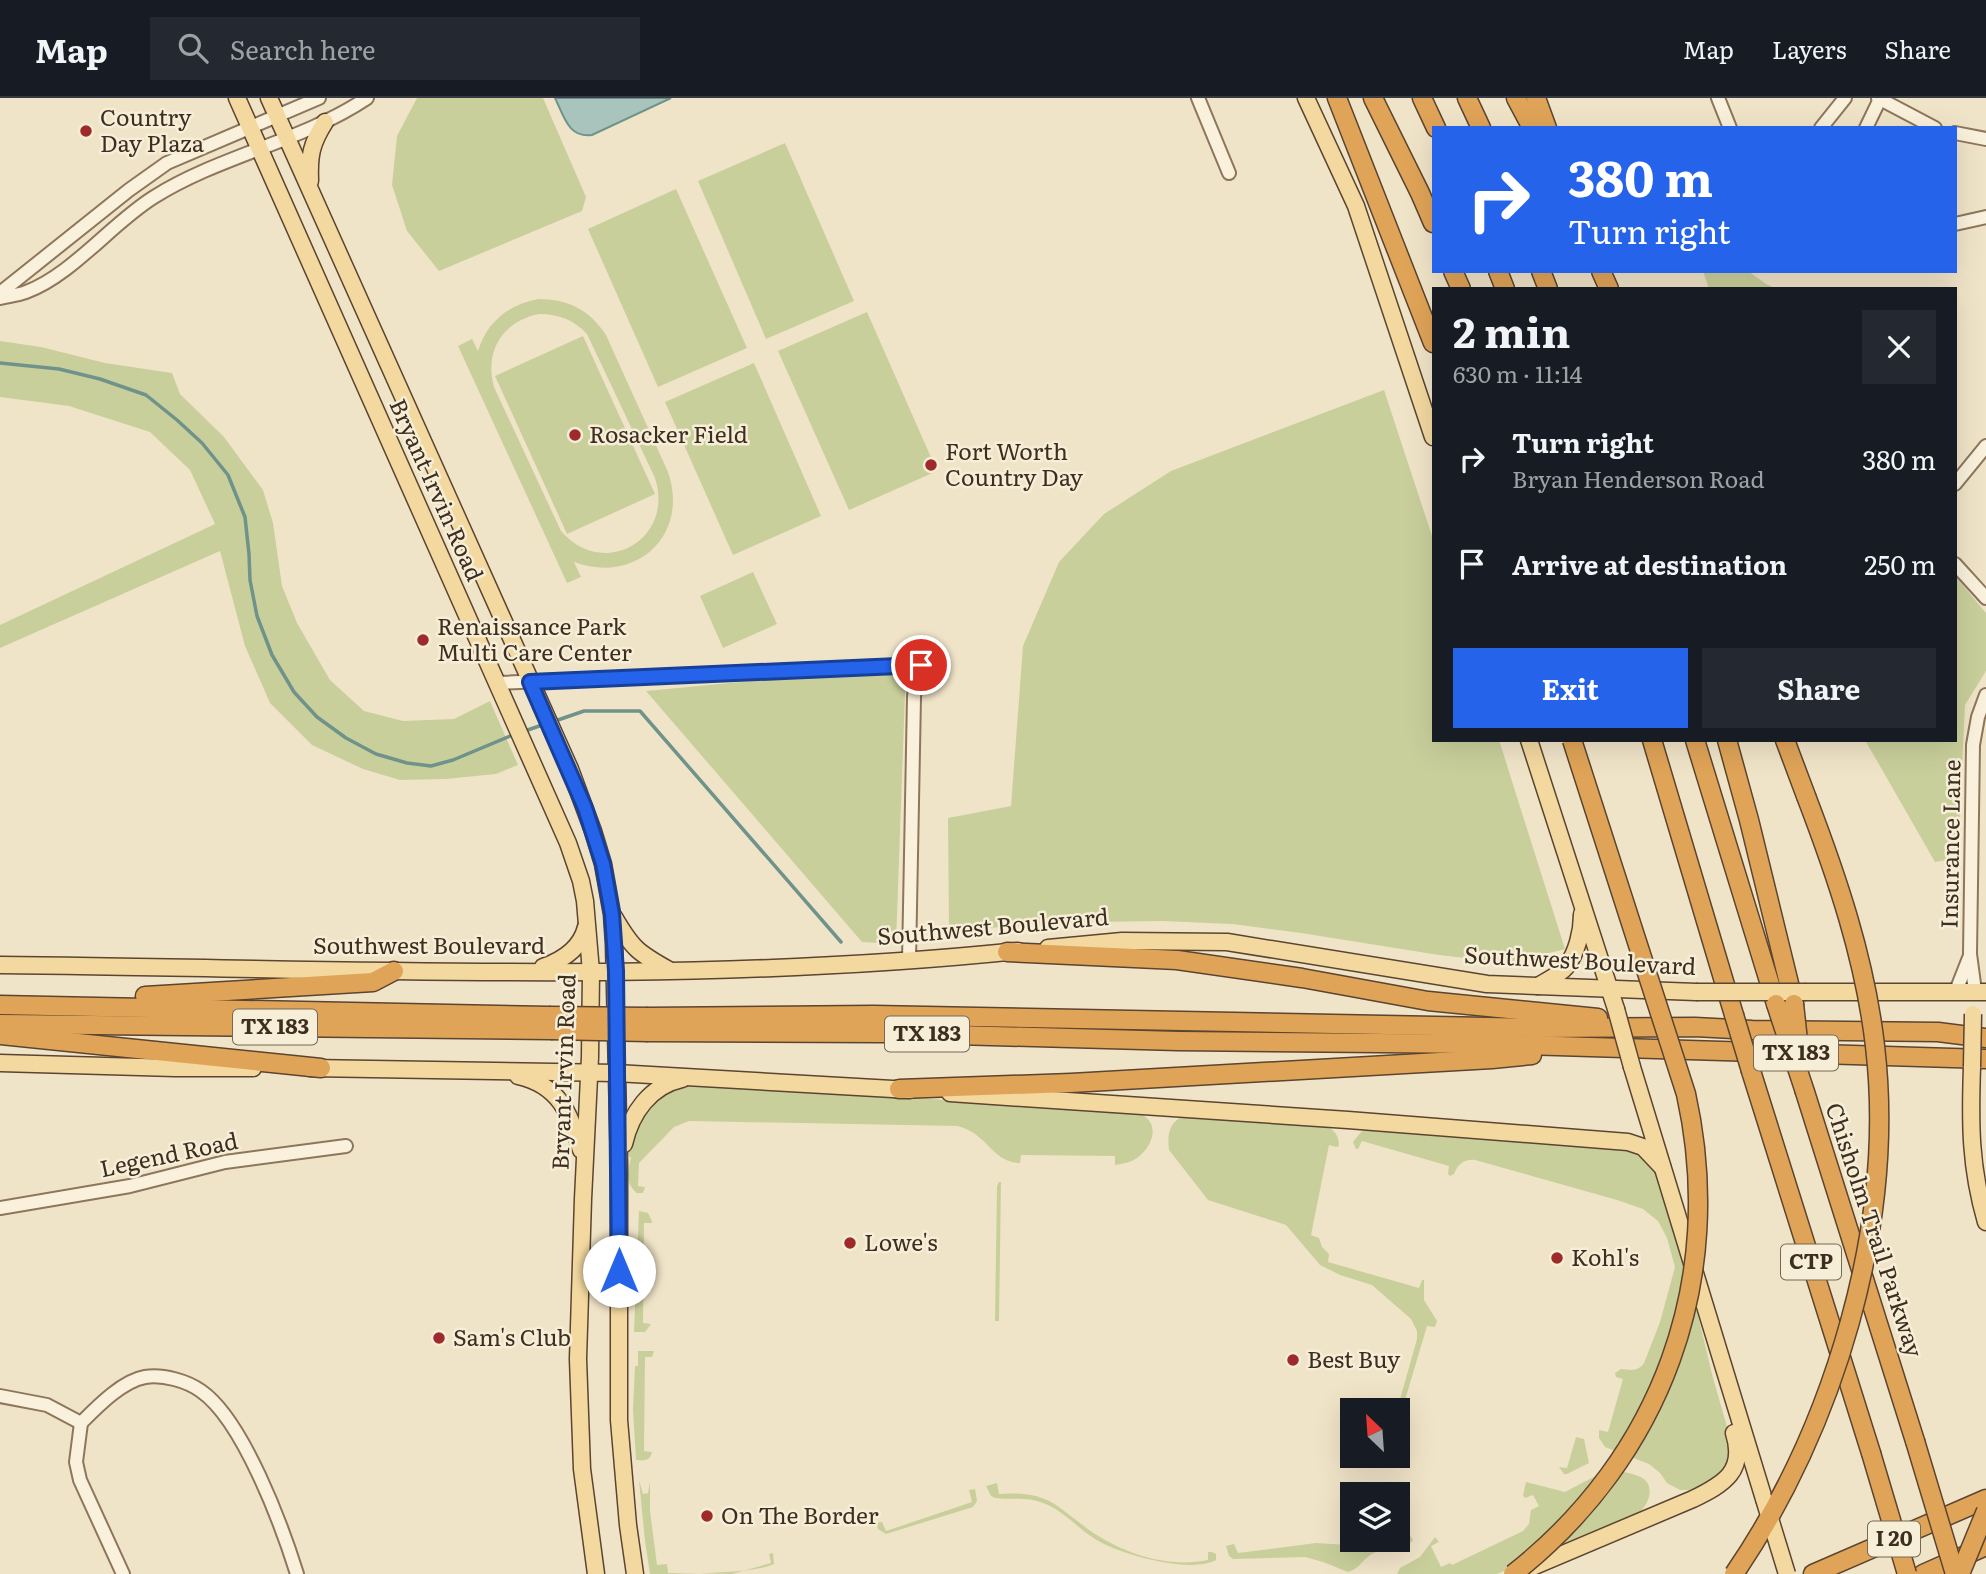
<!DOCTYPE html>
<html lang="en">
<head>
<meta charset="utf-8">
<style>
	body { margin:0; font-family:Literata,serif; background:#242831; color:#f1f3f6; height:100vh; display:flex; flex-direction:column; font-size:26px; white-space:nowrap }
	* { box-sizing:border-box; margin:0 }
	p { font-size:23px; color:#9ea1a6 }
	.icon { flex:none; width:38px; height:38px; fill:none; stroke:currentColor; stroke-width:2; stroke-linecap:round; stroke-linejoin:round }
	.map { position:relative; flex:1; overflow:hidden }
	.details { position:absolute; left:1432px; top:189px; width:525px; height:455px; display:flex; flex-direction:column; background:#171b24; border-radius:0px; box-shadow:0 7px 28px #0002 }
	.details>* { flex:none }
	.top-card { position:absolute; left:1432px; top:28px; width:525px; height:147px; border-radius:0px; box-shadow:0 7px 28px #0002; background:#2563eb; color:#fff; overflow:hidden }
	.needle { width:46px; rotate:335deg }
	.tools { position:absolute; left:1340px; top:1300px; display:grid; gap:14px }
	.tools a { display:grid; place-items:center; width:70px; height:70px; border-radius:0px; background:#171b24; box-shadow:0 7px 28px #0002; font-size:35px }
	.pin { position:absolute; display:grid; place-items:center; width:60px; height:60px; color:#fff; margin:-30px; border:4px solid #fff; border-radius:50%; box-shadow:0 2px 7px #0007 }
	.me { position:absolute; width:77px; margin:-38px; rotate:0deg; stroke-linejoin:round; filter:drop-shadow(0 0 5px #0008) }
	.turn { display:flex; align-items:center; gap:24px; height:147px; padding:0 21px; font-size:32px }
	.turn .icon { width:91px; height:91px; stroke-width:2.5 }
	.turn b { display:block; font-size:49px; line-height:60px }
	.round { display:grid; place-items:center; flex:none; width:74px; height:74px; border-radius:0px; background:#242831 }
	.headline { display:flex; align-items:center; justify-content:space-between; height:119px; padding:0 21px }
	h1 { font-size:42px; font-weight:700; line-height:52px }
	.primary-button { display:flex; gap:14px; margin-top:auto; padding:14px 21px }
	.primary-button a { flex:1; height:80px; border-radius:0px; background:#2563eb; color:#fff; font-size:28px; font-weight:700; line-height:80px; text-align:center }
	.primary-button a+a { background:#242831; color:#f1f3f6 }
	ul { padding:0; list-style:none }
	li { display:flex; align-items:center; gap:21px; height:105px; padding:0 21px }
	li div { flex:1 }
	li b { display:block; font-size:26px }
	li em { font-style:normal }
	header { display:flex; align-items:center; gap:42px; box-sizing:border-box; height:98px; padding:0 35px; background:#171b24; border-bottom:2px solid #363941 }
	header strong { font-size:33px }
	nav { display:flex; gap:38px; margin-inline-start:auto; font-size:24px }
	.search { width:490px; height:63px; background:#242831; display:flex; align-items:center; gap:18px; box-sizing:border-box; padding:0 24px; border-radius:0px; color:#9ea1a6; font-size:26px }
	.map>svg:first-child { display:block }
	.green { fill:#c9cf9b; fill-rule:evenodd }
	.water { fill:#a9c4bc; stroke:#6f938a; stroke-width:2 }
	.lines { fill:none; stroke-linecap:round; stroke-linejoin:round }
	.stream { stroke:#6f938a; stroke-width:3.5 }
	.minor-casing { stroke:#8d765c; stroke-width:16 }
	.major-casing { stroke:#5b4430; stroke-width:19 }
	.highway-casing { stroke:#5b4430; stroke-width:21 }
	.minor { stroke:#faf1dc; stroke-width:12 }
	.major { stroke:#f3d9a0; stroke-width:16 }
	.highway { stroke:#e0a458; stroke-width:18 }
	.major-bridge-casing { stroke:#5b4430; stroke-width:19; stroke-linecap:butt }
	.highway-bridge-casing { stroke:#5b4430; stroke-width:21; stroke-linecap:butt }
	.major-bridge { stroke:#f3d9a0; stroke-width:16 }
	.highway-bridge { stroke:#e0a458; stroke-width:18 }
	.route-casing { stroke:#184099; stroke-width:18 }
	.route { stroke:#2563eb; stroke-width:12 }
	.poi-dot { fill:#9e2a2b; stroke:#f7eed8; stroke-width:2.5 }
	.labels { text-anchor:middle; stroke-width:5; stroke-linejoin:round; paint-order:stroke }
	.shield { fill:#f7eed8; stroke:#756857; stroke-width:2 }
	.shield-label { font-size:21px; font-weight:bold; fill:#3d2e20 }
	.poi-label { font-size:23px; fill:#3d2e20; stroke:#f7eed8; text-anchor:start }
	.street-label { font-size:23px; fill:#3d2e20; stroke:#f7eed8 }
</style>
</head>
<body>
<header>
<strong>Map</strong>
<div class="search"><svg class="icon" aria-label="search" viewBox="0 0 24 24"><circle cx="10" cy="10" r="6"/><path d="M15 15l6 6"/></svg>Search here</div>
<nav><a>Map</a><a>Layers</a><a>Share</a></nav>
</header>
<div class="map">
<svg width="1986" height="1476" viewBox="0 0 1986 1476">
	<rect width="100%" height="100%" fill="#f0e4c8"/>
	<g class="green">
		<path d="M417,0H543L586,99L582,113L439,173L407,133L392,87L397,38Z"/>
		<path d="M785,45L854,203L766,241L698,83Z"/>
		<path d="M676,91L747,250L658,289L588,131Z"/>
		<path d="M1703,173H1748L1766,186L1777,191H1709Z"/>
		<path d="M538,201C568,201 590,212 606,237L668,374C690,437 636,487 574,464L581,479L567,485L458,248L472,241L478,253C487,224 508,207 538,201ZM539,216C559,216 574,222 587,236L655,380C675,442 603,482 561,433L494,289C484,253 503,223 539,216Z"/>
		<path d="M867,214L937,373L849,412L778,253Z"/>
		<path d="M583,238L655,396L567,436L495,278Z"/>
		<path d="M0,243L41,249L105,265L172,275L180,296L224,339L263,392L273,425L282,488L297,525L330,582L364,613L403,623L454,621L490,603L518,667L496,676L446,681L400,682L363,671L312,647L270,605L245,548L220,453L0,550V527L215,426L190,372L150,334L69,308L0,299Z"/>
		<path d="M754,265L821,418L733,457L665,304Z"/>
		<path d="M1384,292L1433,441V642H1499L1565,851L1509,865L1439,857L1301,835L1232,826L1162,823L1092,824L949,832L948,720L1011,708L1023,548L1059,464L1104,416L1171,373Z"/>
		<path d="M753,474L777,526L723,550L700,498Z"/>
		<path d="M1955,478L1986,515V573L1965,607L1958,760L1935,764L1865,642H1955Z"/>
		<path d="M906,568L896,846L862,844L646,593Z"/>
		<path d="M696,986L1136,1014C1161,1022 1155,1047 1137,1060C1131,1064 1123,1066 1115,1067V1058L1021,1057L1020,1065C991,1064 988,1035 957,1028L689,1023L674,1029L639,1065L638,1088L645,1089L643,1095H637C624,1084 628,1073 631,1060L628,1057L629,1051L640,1017L665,994L684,987Z"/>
		<path d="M1184,1017L1326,1028C1335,1032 1339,1038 1339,1048L1336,1049L1329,1047L1311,1137L1319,1140L1322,1149L1329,1156L1328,1164L1419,1190L1422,1182H1424V1202L1437,1223L1435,1229L1427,1228L1398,1326V1312H1397L1417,1241V1233L1411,1221L1372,1187L1340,1177L1320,1167L1286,1127L1208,1102L1169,1052C1167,1036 1169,1025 1184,1017Z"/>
		<path d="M1367,1031L1631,1048L1654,1069L1696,1209L1713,1280L1732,1346L1733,1356L1723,1377L1695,1392H1680L1667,1385L1660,1375L1649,1366L1605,1349L1599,1340V1332L1608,1334L1623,1281L1616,1279L1615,1275L1621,1271C1630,1272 1638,1274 1644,1265L1660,1224L1675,1169L1667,1140L1658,1123L1643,1111L1617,1102L1475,1062C1464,1061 1458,1066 1454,1076L1450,1078L1448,1076L1449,1068L1362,1043L1358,1051H1356L1353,1044L1361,1034Z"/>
		<path d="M999,1084H1001L999,1223H995L997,1088Z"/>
		<path d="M639,1113L648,1115L652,1123V1125H644L643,1225L651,1226L645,1234H634Z"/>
		<path d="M638,1253H654L652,1259H645L644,1353L652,1354C650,1363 644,1363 636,1362L633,1312L635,1268H638Z"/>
		<path d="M1576,1339L1584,1341L1589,1365L1567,1376H1564L1559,1369L1567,1370Z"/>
		<path d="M1621,1373C1628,1375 1638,1377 1644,1381C1656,1391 1647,1409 1637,1417L1497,1476H1397L1400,1470L1420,1459L1435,1439L1439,1444L1431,1448L1441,1469L1450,1465L1452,1467L1523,1433L1529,1426L1531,1412L1539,1408L1533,1397L1525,1400L1523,1397L1526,1384L1565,1394L1603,1374Z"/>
		<path d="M639,1382L643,1396L648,1395L650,1384V1413L657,1467L667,1466L668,1475L732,1476L771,1465L769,1456L773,1455L774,1466C753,1476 679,1476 650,1476L645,1443Z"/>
		<path d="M997,1385L999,1396C1051,1392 1057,1410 1095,1436C1128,1457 1169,1470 1208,1462V1454H1212L1216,1456V1462C1191,1476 1120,1457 1095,1441C1079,1431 1065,1415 1048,1407C1030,1398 1014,1402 995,1400L991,1398L986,1388Z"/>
		<path d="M975,1391L977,1403L973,1409L886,1436L878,1431L876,1425L882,1424L886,1433L972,1404L969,1392Z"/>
		<path d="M1410,1437L1413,1442C1406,1452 1387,1450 1376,1454C1364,1458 1360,1471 1348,1474L1323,1464L1305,1459L1233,1461L1229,1458L1226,1448L1234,1446L1238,1455L1316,1445L1348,1447L1350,1439H1353V1442H1398V1439Z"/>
	</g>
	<path class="water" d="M555,0H671L592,37C568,40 564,18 555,0Z"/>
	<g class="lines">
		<g class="stream">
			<path d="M0,265L59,271L100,281L146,297L177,322L202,345L228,377L245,419L249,456L250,482L257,518L272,557L294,594L317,619L346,640L376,656L407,665L431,668L453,662L515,636"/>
			<path d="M555,623L584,613H640L841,844"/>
			<path d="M522,634L545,626"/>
		</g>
		<g class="minor-casing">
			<g id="minor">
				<path d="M1198,0L1229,75"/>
				<path d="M1718,0L1730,30"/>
				<path d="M1878,0L1935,30"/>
				<path d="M1821,30L1845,0"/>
				<path d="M1866,30L1880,1"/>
				<path d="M1955,35L1986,41"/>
				<path d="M1955,126L1986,119"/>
				<path d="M0,195L129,92L167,65L319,0"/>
				<path d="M0,200C8,198 18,197 26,194C72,177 112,125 154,99C221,57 301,44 367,0"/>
				<path d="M1955,386L1986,348"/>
				<path d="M1955,466L1986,500"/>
				<path d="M496,585L921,567L916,580L914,599L909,862"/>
				<path d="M1956,893L1969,860"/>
				<path d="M1975,893L1970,856L1973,647L1978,619L1986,597"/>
				<path d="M0,1110L130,1088L225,1064L346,1048"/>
				<path d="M0,1298L47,1307L81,1325"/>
				<path d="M81,1325C97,1309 122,1283 145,1279C163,1276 187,1283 201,1293C243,1322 282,1428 297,1476"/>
				<path d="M81,1325L76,1364L80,1382L123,1476"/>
			</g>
		</g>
		<g class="major-casing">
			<g id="major">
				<path d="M237,0L568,745L581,783L585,803L591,874L590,959L583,1101L578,1261L582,1371L596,1476"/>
				<path d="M269,0L570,671L593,733L603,766L612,816L614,846L619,1066V1322L628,1427L635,1476"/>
				<path d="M1306,0L1356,108L1433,339"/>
				<path d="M310,83C309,58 311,46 325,24"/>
				<path d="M1529,642L1616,911"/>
				<path d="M614,819C632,850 638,855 669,872"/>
				<path d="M1048,850L1122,843L1227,844L1487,886L1696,894"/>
				<path d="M0,867C338,870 681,888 1018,853"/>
				<path d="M543,869C563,862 581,850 586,829"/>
				<path d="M1538,888C1548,882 1559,877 1566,869C1577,855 1582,833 1582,816"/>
				<path d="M1806,894H1986"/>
				<path d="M0,965L175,970H253"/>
				<path d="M1632,969L1764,1401"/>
				<path d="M1972,969C1970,1025 1970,1069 1986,1124"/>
				<path d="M310,970L616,975L910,992"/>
				<path d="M518,978C559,987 570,1015 581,1052"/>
				<path d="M950,995L1348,1022L1628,1044L1643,1049L1662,1069"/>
				<path d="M624,1046C631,1015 650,988 682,981"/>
				<path d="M1518,1475L1693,1401C1724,1386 1746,1373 1734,1335"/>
			</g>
		</g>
		<g class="highway-casing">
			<g id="highway">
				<path d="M1337,0L1433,245"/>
				<path d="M1373,0L1420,95L1433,125"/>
				<path d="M1422,0L1436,30"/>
				<path d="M1467,0L1481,30"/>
				<path d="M1516,0L1532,30"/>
				<path d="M1536,0L1547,30"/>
				<path d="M1453,173L1461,191"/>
				<path d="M1498,173L1505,191"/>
				<path d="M1541,173L1548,191"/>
				<path d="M1601,173L1609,191"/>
				<path d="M1652,642L1734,917"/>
				<path d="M1695,642L1776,906"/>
				<path d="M1727,642L1749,722L1794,906"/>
				<path d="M1785,642L1806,698"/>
				<path d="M1007,854L1177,862L1302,880L1428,903L1598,920"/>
				<path d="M145,898L373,884L394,873"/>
				<path d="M0,907L549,918"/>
				<path d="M648,919L874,917L1536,930L1695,929L1752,932L1938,934L1986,940"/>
				<path d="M0,926L551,932"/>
				<path d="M648,934L883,935L1178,943L1487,946L1986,961"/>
				<path d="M0,937L321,970"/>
				<path d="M1751,973L1871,1355"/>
				<path d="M899,991L1071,985L1492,961L1532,957"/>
				<path d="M1805,994L1915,1343"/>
				<path d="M1813,1476L1986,1401"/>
				<path d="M1923,1476L1986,1448"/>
			</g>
		</g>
		<use href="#minor" class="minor"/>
		<use href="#major" class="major"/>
		<use href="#highway" class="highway"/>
		<g class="major-bridge-casing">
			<g id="major-bridge">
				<path d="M1696,894H1806"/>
				<path d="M1616,911L1632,969"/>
				<path d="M1972,969L1973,916"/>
				<path d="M1764,1401L1787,1476"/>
			</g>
		</g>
		<g class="highway-bridge-casing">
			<g id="highway-bridge">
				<path d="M1776,906L1805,994"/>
				<path d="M1794,906L1799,952"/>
				<path d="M1734,917L1751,973"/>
				<path d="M549,918L648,919"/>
				<path d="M551,932L648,934"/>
				<path d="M1915,1343L1955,1476"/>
				<path d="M1871,1355L1907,1476"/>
				<path d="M1513,1476C1662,1359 1727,1181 1686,996L1572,642"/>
				<path d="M1734,1476C1834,1330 1896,1126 1875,948C1865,861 1837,779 1806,698"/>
				<path d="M1960,1476L1986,1413"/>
			</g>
		</g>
		<use href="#major-bridge" class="major-bridge"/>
		<use href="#highway-bridge" class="highway-bridge"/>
	</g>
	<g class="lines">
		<g class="route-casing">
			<path id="route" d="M619,1173L616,873L612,816L603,766L585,710L530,584L921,567"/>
		</g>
		<use href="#route" class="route"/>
	</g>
	<g class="poi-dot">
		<circle cx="86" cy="33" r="7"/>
		<circle cx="575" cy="337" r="7"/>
		<circle cx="931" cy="367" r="7"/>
		<circle cx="423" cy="542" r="7"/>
		<circle cx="850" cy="1145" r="7"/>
		<circle cx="1557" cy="1160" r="7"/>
		<circle cx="439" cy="1240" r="7"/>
		<circle cx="1293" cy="1262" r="7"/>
		<circle cx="707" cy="1418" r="7"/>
	</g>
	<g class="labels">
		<g class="shield">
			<rect x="233" y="911.5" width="84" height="35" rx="5"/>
			<rect x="885" y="918.5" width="84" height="35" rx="5"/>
			<rect x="1754" y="937.5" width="84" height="35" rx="5"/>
			<rect x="1781" y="1146.5" width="60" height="35" rx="5"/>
			<rect x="1868" y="1423.5" width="52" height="35" rx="5"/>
		</g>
		<g class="shield-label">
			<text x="275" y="936">TX 183</text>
			<text x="927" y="943">TX 183</text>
			<text x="1796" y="962">TX 183</text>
			<text x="1811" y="1171">CTP</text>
			<text x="1894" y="1448">I 20</text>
		</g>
		<g class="poi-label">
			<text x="100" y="28">Country<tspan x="100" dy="26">Day Plaza</tspan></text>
			<text x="589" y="345">Rosacker Field</text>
			<text x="945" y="362">Fort Worth<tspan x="945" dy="26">Country Day</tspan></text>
			<text x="437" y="537">Renaissance Park<tspan x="437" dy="26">Multi Care Center</tspan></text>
			<text x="864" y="1153">Lowe's</text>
			<text x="1571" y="1168">Kohl's</text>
			<text x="453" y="1248">Sam's Club</text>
			<text x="1307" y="1270">Best Buy</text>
			<text x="721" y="1426">On The Border</text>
		</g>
		<g class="street-label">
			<text transform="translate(436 392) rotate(66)" y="8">Bryant Irvin Road</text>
			<text transform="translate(1951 746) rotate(-89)" y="8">Insurance Lane</text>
			<text transform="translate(993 829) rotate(-5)" y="8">Southwest Boulevard</text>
			<text x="429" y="856">Southwest Boulevard</text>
			<text transform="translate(1580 863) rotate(3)" y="8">Southwest Boulevard</text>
			<text transform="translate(564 974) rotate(-88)" y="8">Bryant Irvin Road</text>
			<text transform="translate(169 1057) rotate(-12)" y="8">Legend Road</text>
			<text transform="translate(1874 1132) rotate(72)" y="8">Chisholm Trail Parkway</text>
		</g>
	</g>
</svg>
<div class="tools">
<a><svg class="needle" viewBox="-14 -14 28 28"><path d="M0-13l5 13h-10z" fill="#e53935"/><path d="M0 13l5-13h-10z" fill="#9ea1a6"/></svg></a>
<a><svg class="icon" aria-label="layers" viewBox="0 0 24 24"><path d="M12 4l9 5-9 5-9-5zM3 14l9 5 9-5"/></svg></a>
</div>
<div class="pin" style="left:921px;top:567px;background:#d93025"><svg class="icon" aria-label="arrive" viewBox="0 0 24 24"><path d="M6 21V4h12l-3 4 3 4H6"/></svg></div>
<svg class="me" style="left:619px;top:1173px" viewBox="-20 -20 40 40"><circle r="19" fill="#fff"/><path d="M0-13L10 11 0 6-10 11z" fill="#2563eb"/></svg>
<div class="top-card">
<div class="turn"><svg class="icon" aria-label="right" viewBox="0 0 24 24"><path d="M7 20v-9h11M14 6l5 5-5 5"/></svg><div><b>380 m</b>Turn right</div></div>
</div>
<section class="details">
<div class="headline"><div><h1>2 min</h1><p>630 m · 11:14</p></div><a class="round"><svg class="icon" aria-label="close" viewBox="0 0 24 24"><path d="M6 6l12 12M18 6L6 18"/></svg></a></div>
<ul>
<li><svg class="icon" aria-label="right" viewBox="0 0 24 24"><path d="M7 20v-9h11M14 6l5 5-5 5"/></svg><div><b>Turn right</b><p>Bryan Henderson Road</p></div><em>380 m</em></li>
<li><svg class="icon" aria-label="arrive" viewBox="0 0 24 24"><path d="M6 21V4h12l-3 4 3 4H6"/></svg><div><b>Arrive at destination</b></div><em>250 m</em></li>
</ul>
<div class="primary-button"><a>Exit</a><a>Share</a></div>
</section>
</div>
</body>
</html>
